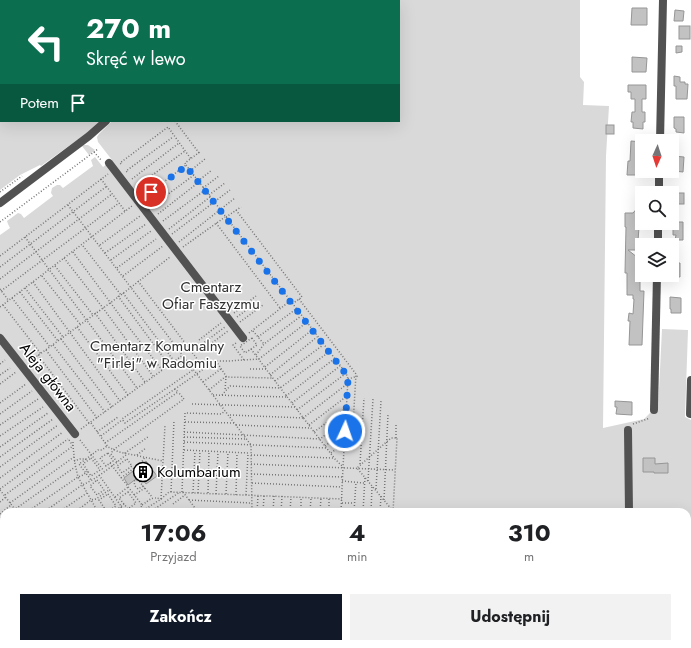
<!DOCTYPE html>
<html lang="pl">
<head>
<meta charset="utf-8">
<style>
	body { margin:0; font-family:Jost,sans-serif; background:#f2f2f2; color:#202124; height:100vh; display:flex; flex-direction:column; font-size:15px; white-space:nowrap }
	* { box-sizing:border-box; margin:0 }
	p { font-size:13px; color:#757577 }
	.icon { flex:none; width:22px; height:22px; fill:none; stroke:currentColor; stroke-width:2; stroke-linecap:round; stroke-linejoin:round }
	.map { position:relative; flex:1; overflow:hidden }
	.sheet { position:absolute; left:0px; top:508px; width:691px; height:140px; display:flex; flex-direction:column; background:#fff; border-radius:12px 12px 0 0; box-shadow:0 4px 16px #0002 }
	.sheet>* { flex:none }
	.guide { position:absolute; left:0px; top:0px; width:400px; height:122px; box-shadow:0 4px 16px #0002; background:#0b6e4f; color:#fff; overflow:hidden }
	.needle { width:26px; rotate:183deg }
	.tools { position:absolute; left:635px; top:134px; display:grid; gap:8px }
	.tools a { display:grid; place-items:center; width:44px; height:44px; border-radius:0px; background:#fff; box-shadow:0 4px 16px #0002; font-size:20px }
	.pin { position:absolute; display:grid; place-items:center; width:34px; height:34px; color:#fff; margin:-17px; border:2px solid #fff; border-radius:50%; box-shadow:0 1px 4px #0007 }
	.me { position:absolute; width:44px; margin:-22px; rotate:3deg; stroke-linejoin:round; filter:drop-shadow(0 0 3px #0008) }
	.turn { display:flex; align-items:center; gap:14px; height:84px; padding:0 20px; font-size:18px }
	.turn .icon { width:52px; height:52px; stroke-width:2.5 }
	.turn b { display:block; font-size:28px; line-height:34px }
	.then { display:flex; align-items:center; height:38px; padding:0 20px; background:#0003; gap:8px; font-size:15px }
	.eta { display:flex; justify-content:space-evenly; align-items:center; height:68px; text-align:center }
	.eta b { font-size:24px; font-weight:700; line-height:28px }
	.cta { display:flex; gap:8px; margin-top:auto; padding:8px 20px }
	.cta a { flex:1; height:46px; border-radius:0px; background:#111827; color:#fff; font-size:16px; font-weight:700; line-height:46px; text-align:center }
	.cta a+a { background:#f2f2f2; color:#202124 }
	.map>svg:first-child { display:block }
	.green { fill:#d9d9d9 }
	.building { fill:#c2c2c2; stroke:#969696 }
	.lines { fill:none; stroke-linecap:round; stroke-linejoin:round }
	.path { stroke:#747474; stroke-width:1.5; stroke-dasharray:1 2; stroke-linecap:butt }
	.street { stroke:#525252; stroke-width:8 }
	.route { stroke:#1a73e8; stroke-width:7; stroke-dasharray:0 12.6 }
	.labels { text-anchor:middle; stroke-width:3; stroke-linejoin:round; paint-order:stroke }
	.park-label { font-size:15px; fill:#303030; stroke:#fff }
	.street-label { font-size:15px; fill:#000; stroke:#fff }
	.poi-label { font-size:15px; fill:#000; stroke:#fff; text-anchor:start }
</style>
</head>
<body>
<div class="map">
<svg width="691" height="648" viewBox="0 0 691 648">
	<rect width="100%" height="100%" fill="#fff"/>
	<g class="green">
		<path d="M0,0H221L220,1H1V121H102L91,130L41,166L40,165L20,175L0,190Z"/>
		<path d="M236,0H580V77L584,82L583,105L609,106L606,156L603,428L644,419L650,413L658,411L662,329L688,330L685,417L691,420V584H688L691,627V648H625V644H687V512H4V644H503V648H0V235L10,228L8,224L7,221L18,213L21,214L24,218L53,196L51,193L52,188L57,185H60L63,188L93,166L91,160L95,157L103,167L112,160L98,142L97,137L99,134L112,121H399V1H235Z"/>
		<path d="M83,145H88L95,150L89,155L82,146Z"/>
		<rect x="526" y="644" width="47" height="4"/>
	</g>
	<g class="building">
		<path d="M632,8H647V25H631Z"/>
		<path d="M675,10L684,11L683,21H674Z"/>
		<rect x="679" y="26" width="11" height="13"/>
		<path d="M676,46H682V52L676,53Z"/>
		<path d="M632,57L647,58L646,72H632Z"/>
		<path d="M674,76L680,77V82H685V84H688L687,99H676V86H674Z"/>
		<path d="M628,85H646V99H642V112H645V122H643V129L633,128V122H631L632,112H635V99H631V92H628Z"/>
		<path d="M674,117H684V133L676,132V129L674,128Z"/>
		<rect x="606" y="125" width="8" height="9"/>
		<path d="M631,141L642,142V175H627L628,161H630Z"/>
		<path d="M673,156L684,157L683,172L674,171L675,166H673Z"/>
		<rect x="673" y="193" width="11" height="11"/>
		<path d="M641,204L640,220H642V228L639,227L638,241L642,242V250H628L642,261V273H640V291H644L642,345H629L630,321H628L629,313L633,314L634,299H633V295H627V273H625L626,227H625V213H633Z"/>
		<path d="M673,222H683V240H675L676,235H673Z"/>
		<path d="M672,263H680V277L672,276Z"/>
		<path d="M670,297L681,298V313H671V309H670Z"/>
		<path d="M615,401L632,402V415L616,414L617,407H615Z"/>
		<path d="M643,458H655V464L668,463V473H654V472H643Z"/>
		<path d="M146,461L157,476L146,484L140,476L128,485L124,478Z"/>
	</g>
	<g class="lines">
		<g class="path">
			<path d="M175,121L199,153"/>
			<path d="M94,152L102,161"/>
			<path d="M121,164L120,163L168,127L191,159"/>
			<path d="M186,165L346,373L348,379L343,467L341,512"/>
			<path d="M190,171L205,159"/>
			<path d="M127,172L126,171L173,137"/>
			<path d="M101,179L125,211"/>
			<path d="M132,179L179,143"/>
			<path d="M198,181L212,170"/>
			<path d="M203,188L219,176"/>
			<path d="M0,192L22,176"/>
			<path d="M151,192L143,182L185,151"/>
			<path d="M209,195L225,183"/>
			<path d="M144,197L186,165L185,163L201,151"/>
			<path d="M68,205L251,445L252,512"/>
			<path d="M152,206L194,175"/>
			<path d="M236,210L302,297L292,304"/>
			<path d="M158,214L199,182"/>
			<path d="M226,217L241,207"/>
			<path d="M163,221L205,190"/>
			<path d="M0,222L98,149"/>
			<path d="M216,223L280,308"/>
			<path d="M169,229L210,197"/>
			<path d="M172,234L230,190"/>
			<path d="M25,237L137,388"/>
			<path d="M179,242L235,198"/>
			<path d="M100,245L140,216"/>
			<path d="M83,246L121,295"/>
			<path d="M183,247L225,217"/>
			<path d="M73,252L121,317L162,370"/>
			<path d="M105,253L146,224"/>
			<path d="M0,256L108,174"/>
			<path d="M64,258L103,308L153,376"/>
			<path d="M111,260L151,231"/>
			<path d="M55,266L93,315"/>
			<path d="M0,267L107,186"/>
			<path d="M117,268L156,239"/>
			<path d="M42,276L80,324"/>
			<path d="M123,276L163,246"/>
			<path d="M0,279L112,194"/>
			<path d="M138,281L204,368"/>
			<path d="M33,282L120,401"/>
			<path d="M25,288L63,337"/>
			<path d="M0,289L9,301"/>
			<path d="M1,291L119,203"/>
			<path d="M20,292L58,341"/>
			<path d="M123,293L174,361"/>
			<path d="M118,296L169,365"/>
			<path d="M12,298L50,347"/>
			<path d="M299,299L356,374L352,442L344,441"/>
			<path d="M3,305L41,354"/>
			<path d="M0,307L132,206"/>
			<path d="M95,313L145,382"/>
			<path d="M234,313L256,296"/>
			<path d="M237,317L259,301"/>
			<path d="M240,322L263,305"/>
			<path d="M77,327L128,395"/>
			<path d="M253,331L264,344"/>
			<path d="M249,333L290,301"/>
			<path d="M258,337L296,309"/>
			<path d="M252,338L257,345L245,353L240,346Z"/>
			<path d="M61,339L112,407"/>
			<path d="M199,340L221,323"/>
			<path d="M236,343L233,345L244,360"/>
			<path d="M202,344L225,327"/>
			<path d="M53,345L105,412"/>
			<path d="M205,348L228,331"/>
			<path d="M251,349L275,381L335,459L343,467"/>
			<path d="M46,350L97,418"/>
			<path d="M38,355L89,423"/>
			<path d="M256,355L264,344L301,316"/>
			<path d="M216,361L226,376L225,391"/>
			<path d="M29,362L121,295L170,257"/>
			<path d="M0,364L5,360"/>
			<path d="M265,367L312,330"/>
			<path d="M250,369H266"/>
			<path d="M0,375L10,368"/>
			<path d="M270,375L317,337"/>
			<path d="M348,379L358,376"/>
			<path d="M275,381L323,345"/>
			<path d="M203,382L221,369"/>
			<path d="M0,384L16,372"/>
			<path d="M175,389L125,423L122,419L193,370"/>
			<path d="M209,390L225,377L273,378"/>
			<path d="M213,395L287,397"/>
			<path d="M222,395L230,386L280,388L329,352"/>
			<path d="M286,396L334,359"/>
			<path d="M0,403L26,384"/>
			<path d="M292,403L340,366"/>
			<path d="M192,404L295,407"/>
			<path d="M297,410L345,374"/>
			<path d="M0,414L32,391"/>
			<path d="M230,415L304,418"/>
			<path d="M303,418L347,384"/>
			<path d="M185,422L235,423"/>
			<path d="M91,423L108,447L119,452L163,461"/>
			<path d="M633,424L650,418"/>
			<path d="M0,425L38,399"/>
			<path d="M236,425L310,428"/>
			<path d="M309,425L347,396"/>
			<path d="M81,429L183,355"/>
			<path d="M97,432L118,417"/>
			<path d="M184,432L320,439L346,419"/>
			<path d="M314,432L346,408"/>
			<path d="M0,436L43,407"/>
			<path d="M101,436L122,420"/>
			<path d="M184,437L246,439"/>
			<path d="M396,438V423"/>
			<path d="M80,440L104,471"/>
			<path d="M73,442V446L75,464L78,477L98,512"/>
			<path d="M184,442L326,448"/>
			<path d="M105,443L178,392L175,389L215,361H228L259,359L306,323"/>
			<path d="M325,446L344,432"/>
			<path d="M0,447L48,413"/>
			<path d="M184,450L248,453L246,495"/>
			<path d="M108,453L113,461L106,466L100,458Z"/>
			<path d="M331,453L343,444"/>
			<path d="M137,455L146,448"/>
			<path d="M251,455L333,458"/>
			<path d="M0,457L53,419"/>
			<path d="M91,458L100,470L91,476L83,464Z"/>
			<path d="M86,459L79,464L91,480"/>
			<path d="M127,459L132,466L122,473L117,466Z"/>
			<path d="M74,461L80,459H86L98,450H102L107,446"/>
			<path d="M117,462L111,454L113,450L184,399L178,392"/>
			<path d="M110,463L142,505L139,512"/>
			<path d="M251,464L395,470"/>
			<path d="M360,464L364,398"/>
			<path d="M0,467L58,425"/>
			<path d="M251,474L342,477"/>
			<path d="M99,475L121,506L122,512"/>
			<path d="M0,478L63,432"/>
			<path d="M121,478L141,463L145,457"/>
			<path d="M97,480L104,490L97,495L90,486Z"/>
			<path d="M342,481L364,483"/>
			<path d="M368,481L373,399"/>
			<path d="M252,483L342,487"/>
			<path d="M143,486L138,489L135,486L134,482L135,480L139,481L152,497"/>
			<path d="M0,489L68,439"/>
			<path d="M376,489L381,401"/>
			<path d="M0,490L17,512"/>
			<path d="M128,492L136,503L128,509L119,498Z"/>
			<path d="M171,492L174,420"/>
			<path d="M182,492L185,413L221,414L225,411"/>
			<path d="M183,492L198,512"/>
			<path d="M193,493L195,451"/>
			<path d="M198,493L200,451"/>
			<path d="M208,493L209,451"/>
			<path d="M108,494L116,506L107,512L99,500Z"/>
			<path d="M216,494L218,452"/>
			<path d="M226,494L228,452"/>
			<path d="M5,495L73,446L69,440"/>
			<path d="M134,495L145,488"/>
			<path d="M236,495L237,453"/>
			<path d="M115,497L128,487"/>
			<path d="M189,500L251,503"/>
			<path d="M384,500L388,414"/>
			<path d="M0,502L6,497"/>
			<path d="M10,503L74,457"/>
			<path d="M342,503H354"/>
			<path d="M173,504L185,495"/>
			<path d="M142,505C150,500 151,496 161,499L165,425"/>
			<path d="M393,511L357,468L391,438H397L393,512"/>
			<path d="M11,512L75,467"/>
			<path d="M27,512L78,477L83,475L88,471"/>
			<path d="M44,512L82,485C97,479 113,465 126,455L125,453L148,437"/>
			<path d="M59,512L87,493"/>
			<path d="M75,512L91,500L96,499L109,490"/>
			<path d="M90,512L95,508"/>
			<path d="M114,512L124,504"/>
			<path d="M141,512L161,499L169,492L342,499"/>
			<path d="M150,512L180,492"/>
			<path d="M257,512L258,496"/>
			<path d="M263,512L264,496"/>
			<path d="M273,512L274,496"/>
			<path d="M281,512L282,496"/>
			<path d="M290,512L291,497"/>
			<path d="M301,512V497"/>
			<path d="M310,512L311,498"/>
			<path d="M320,512L321,498"/>
			<path d="M329,512V498"/>
			<path d="M354,512L356,482"/>
			<path d="M363,512L365,477"/>
			<path d="M371,512L372,486"/>
			<path d="M380,512L381,496"/>
			<path d="M388,512L389,506"/>
			<path d="M0,514L11,505"/>
			<path d="M0,518H2L4,521"/>
			<path d="M0,520L4,517"/>
			<path d="M0,544L4,541"/>
			<path d="M0,635L4,636"/>
			<path d="M136,644C151,645 180,648 193,644"/>
			<path d="M234,644L237,648"/>
			<path d="M326,644L327,648"/>
			<path d="M369,644L386,645"/>
			<path d="M5,648L6,644"/>
			<path d="M44,648V644"/>
			<path d="M104,648V644"/>
			<path d="M212,648L220,644"/>
			<path d="M264,648L268,644"/>
			<path d="M277,648L280,644"/>
			<path d="M289,648L292,644"/>
			<path d="M302,648L304,644"/>
			<path d="M315,648L318,644"/>
			<path d="M341,648V644"/>
		</g>
		<g class="street">
			<path d="M228,1L229,0"/>
			<path d="M660,141L663,0"/>
			<path d="M109,163L243,338"/>
			<path d="M659,193V171"/>
			<path d="M0,203L89,136L106,121"/>
			<path d="M658,245V223"/>
			<path d="M0,338L75,434"/>
			<path d="M654,410L657,275"/>
			<path d="M690,414L691,380"/>
			<path d="M628,430L629,512"/>
			<path d="M631,644V648"/>
		</g>
	</g>
	<g class="lines">
		<path class="route" d="M151,192L186,166L346,374L348,379L345,431"/>
	</g>
	<defs>
		<g id="building-ring" transform="scale(1)"><circle r="9.5" fill="#fff" stroke="#000" stroke-width="1.5"/><path d="M-4-6H4V6H1V3H-1V6H-4ZM-2.5-4.3h1.7v1.8h-1.7ZM.8-4.3h1.7v1.8H.8ZM-2.5-1h1.7V.8h-1.7ZM.8-1h1.7V.8H.8Z" fill="#000"/></g>
	</defs>
	<g fill-rule="evenodd">
		<use href="#building-ring" x="143" y="472"/>
	</g>
	<g class="labels">
		<g class="park-label">
			<text x="211" y="292">Cmentarz<tspan x="211" dy="17">Ofiar Faszyzmu</tspan></text>
			<text x="157" y="351">Cmentarz Komunalny<tspan x="157" dy="17">"Firlej" w Radomiu</tspan></text>
		</g>
		<g class="street-label">
			<text transform="translate(48 377) rotate(52)" y="5">Aleja główna</text>
		</g>
		<g class="poi-label">
			<text x="157" y="477">Kolumbarium</text>
		</g>
	</g>
</svg>
<div class="tools">
<a><svg class="needle" viewBox="-14 -14 28 28"><path d="M0-13l5 13h-10z" fill="#e53935"/><path d="M0 13l5-13h-10z" fill="#757577"/></svg></a>
<a><svg class="icon" aria-label="search" viewBox="0 0 24 24"><circle cx="10" cy="10" r="6"/><path d="M15 15l6 6"/></svg></a>
<a><svg class="icon" aria-label="layers" viewBox="0 0 24 24"><path d="M12 4l9 5-9 5-9-5zM3 14l9 5 9-5"/></svg></a>
</div>
<div class="pin" style="left:151px;top:192px;background:#d93025"><svg class="icon" aria-label="arrive" viewBox="0 0 24 24"><path d="M6 21V4h12l-3 4 3 4H6"/></svg></div>
<svg class="me" style="left:345px;top:431px" viewBox="-20 -20 40 40"><circle r="17" fill="#1a73e8" stroke="#fff" stroke-width="3"/><path d="M0-11L8 9 0 5-8 9z" fill="#fff"/></svg>
<div class="guide">
<div class="turn"><svg class="icon" aria-label="left" viewBox="0 0 24 24"><path d="M17 20v-9H6M10 6l-5 5 5 5"/></svg><div><b>270 m</b>Skręć w lewo</div></div>
<div class="then">Potem<svg class="icon" aria-label="arrive" viewBox="0 0 24 24"><path d="M6 21V4h12l-3 4 3 4H6"/></svg></div>
</div>
<section class="sheet">
<div class="eta">
<div><b>17:06</b><p>Przyjazd</p></div>
<div><b>4</b><p>min</p></div>
<div><b>310</b><p>m</p></div>
</div>
<div class="cta"><a>Zakończ</a><a>Udostępnij</a></div>
</section>
</div>
</body>
</html>
